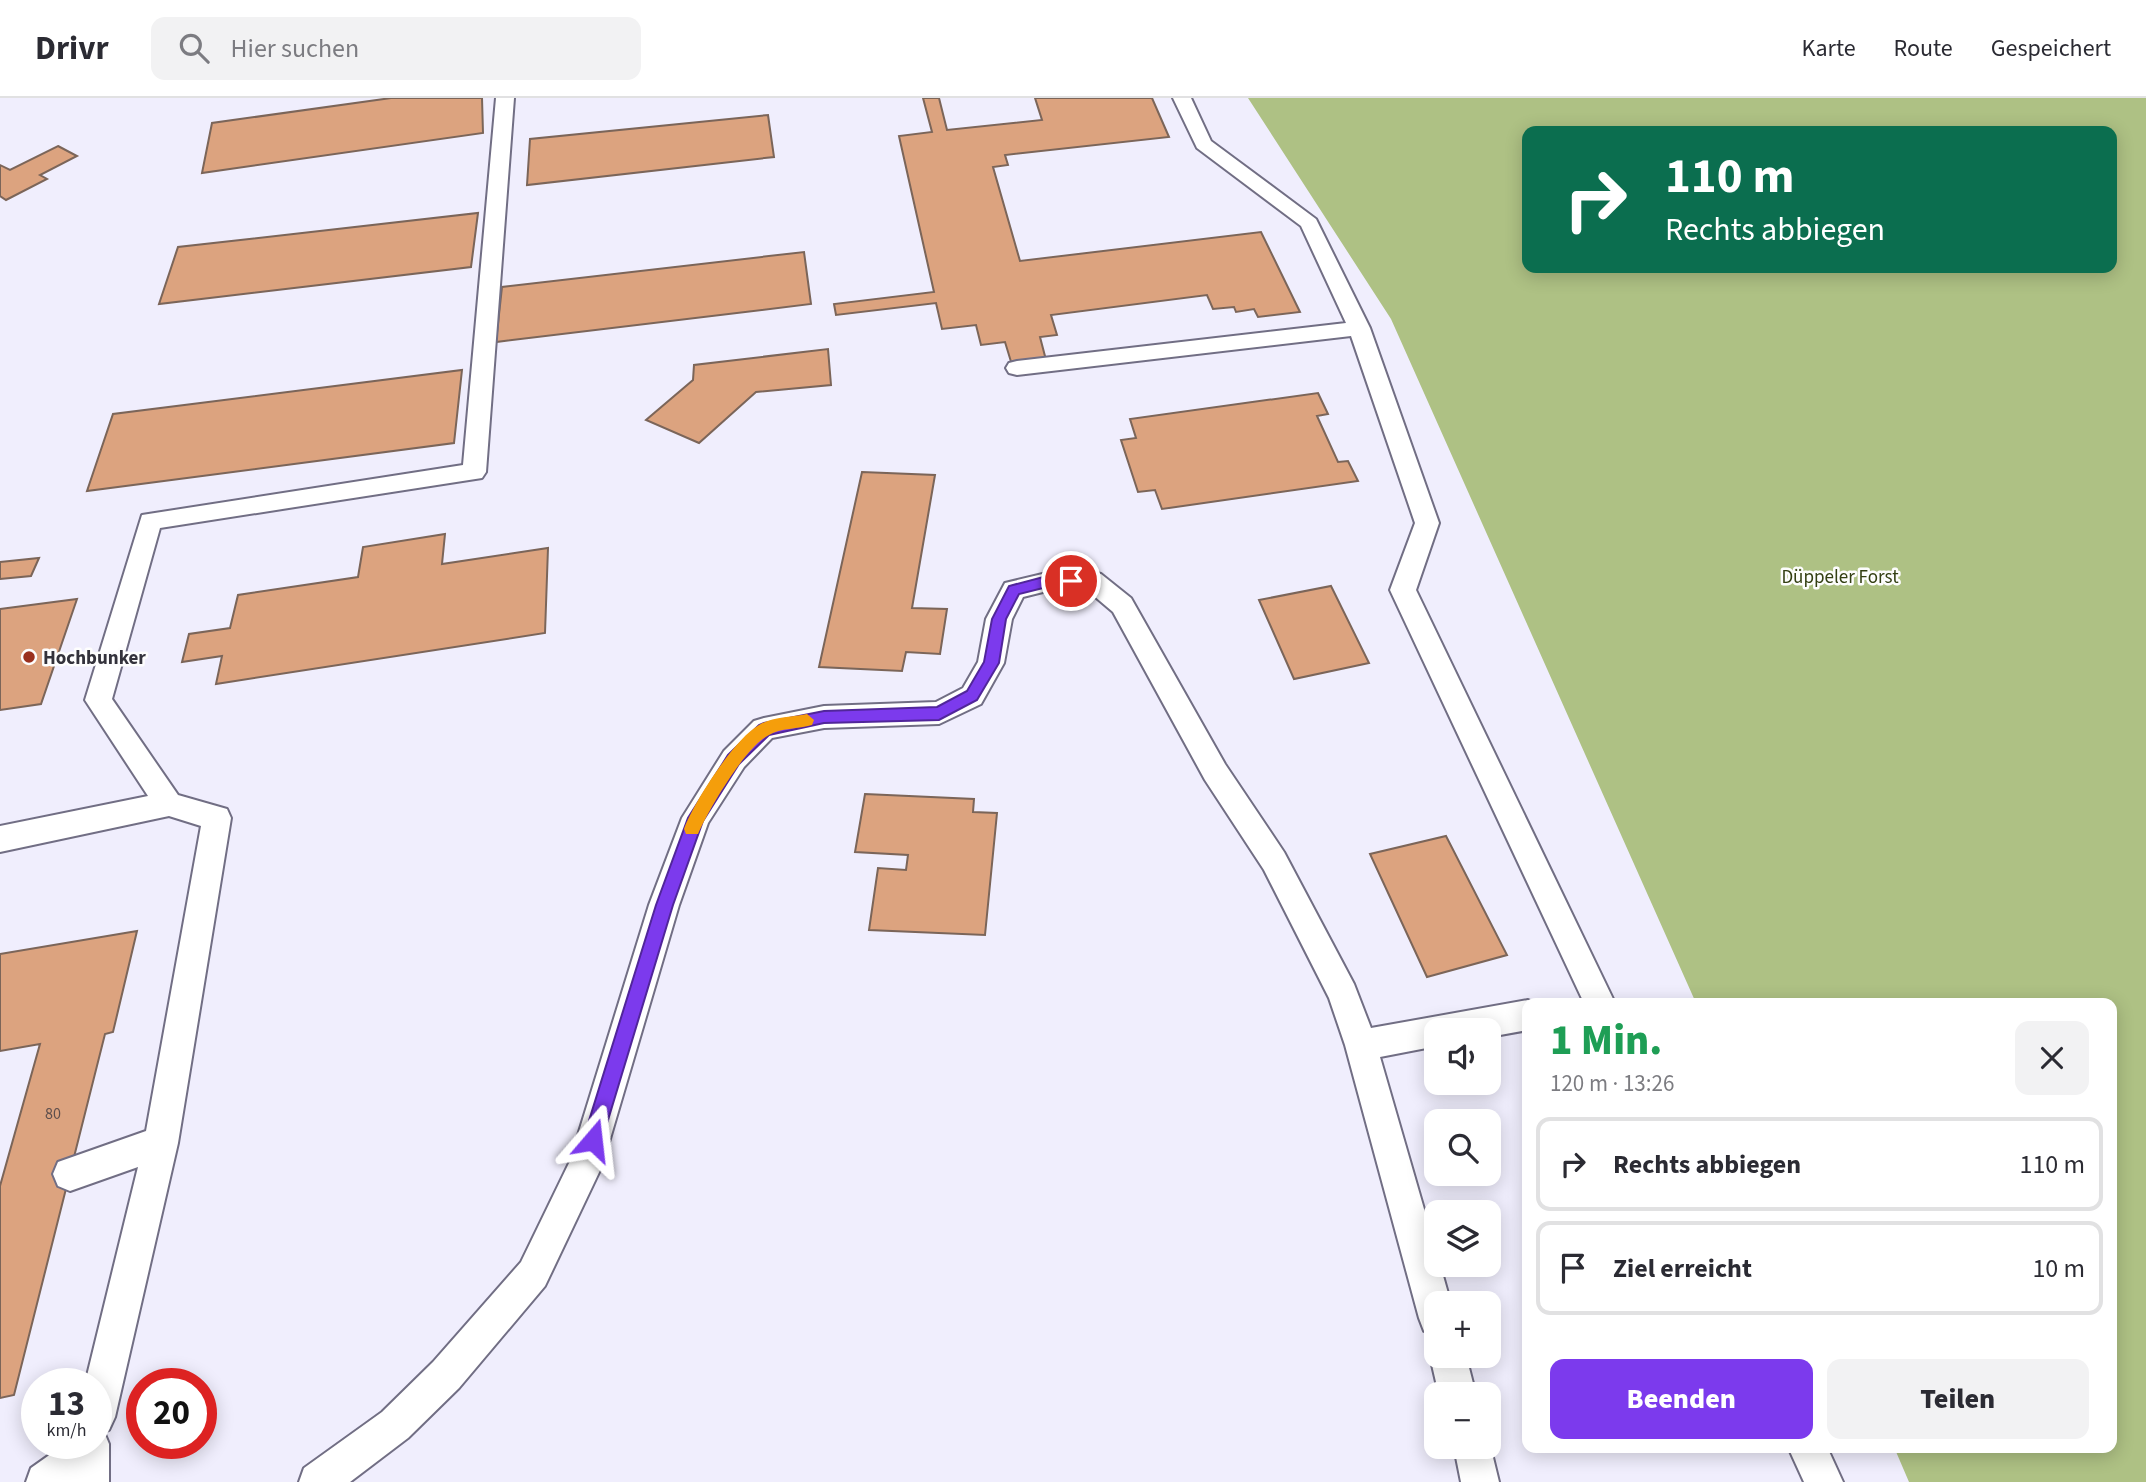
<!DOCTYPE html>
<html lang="de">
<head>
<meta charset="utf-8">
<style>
	body { margin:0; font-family:"Source Sans 3",sans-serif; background:#f2f2f3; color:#2b2b33; height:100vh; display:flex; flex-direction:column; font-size:26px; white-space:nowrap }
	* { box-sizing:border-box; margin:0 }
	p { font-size:23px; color:#7c7c81 }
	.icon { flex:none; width:38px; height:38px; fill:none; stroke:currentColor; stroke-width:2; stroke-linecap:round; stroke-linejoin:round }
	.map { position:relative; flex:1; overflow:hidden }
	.panel { position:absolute; left:1522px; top:900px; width:595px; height:455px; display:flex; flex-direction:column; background:#fff; border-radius:14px; box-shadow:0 4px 18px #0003 }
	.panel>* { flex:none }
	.guide { position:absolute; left:1522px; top:28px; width:595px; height:147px; border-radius:14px; box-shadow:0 4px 18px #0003; background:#0b6e4f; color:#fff; overflow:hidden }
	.buttons { position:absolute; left:1424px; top:920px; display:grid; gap:14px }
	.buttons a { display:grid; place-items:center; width:77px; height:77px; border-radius:14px; background:#fff; box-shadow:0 4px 18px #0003; font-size:35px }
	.speed { position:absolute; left:21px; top:1270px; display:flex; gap:14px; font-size:35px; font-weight:700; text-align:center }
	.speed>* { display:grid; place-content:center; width:91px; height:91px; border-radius:50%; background:#fff; box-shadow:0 4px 18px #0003; line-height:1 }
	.speed small { font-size:18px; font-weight:400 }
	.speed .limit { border:10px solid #d22; background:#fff; color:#111 }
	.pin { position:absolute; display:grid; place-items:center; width:60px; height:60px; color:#fff; margin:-30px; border:4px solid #fff; border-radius:50%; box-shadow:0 2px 7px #0007 }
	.me { position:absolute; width:77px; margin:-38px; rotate:17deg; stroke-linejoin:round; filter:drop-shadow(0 0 5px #0008) }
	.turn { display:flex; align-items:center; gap:24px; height:147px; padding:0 28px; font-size:32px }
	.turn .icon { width:91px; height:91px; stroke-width:2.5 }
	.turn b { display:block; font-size:49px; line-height:60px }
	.round { display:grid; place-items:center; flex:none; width:74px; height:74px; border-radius:14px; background:#f2f2f3 }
	.summary { display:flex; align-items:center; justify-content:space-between; height:119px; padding:0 28px }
	h1 { font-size:42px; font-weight:800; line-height:52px; color:#1e9e55 }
	.primary-button { display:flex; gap:14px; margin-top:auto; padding:14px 28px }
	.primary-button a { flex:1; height:80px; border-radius:14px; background:#7c3aed; color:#fff; font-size:28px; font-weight:800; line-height:80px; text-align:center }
	.primary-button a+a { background:#f2f2f3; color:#2b2b33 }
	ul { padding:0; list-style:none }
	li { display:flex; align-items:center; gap:21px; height:94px; margin:0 14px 10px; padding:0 14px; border:4px solid #e1e1e2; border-radius:14px }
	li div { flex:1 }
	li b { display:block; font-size:26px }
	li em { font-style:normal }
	header { display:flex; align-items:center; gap:42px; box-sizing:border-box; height:98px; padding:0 35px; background:#fff; border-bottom:2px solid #e1e1e2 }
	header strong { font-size:33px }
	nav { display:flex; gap:38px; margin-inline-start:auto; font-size:24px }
	.search { width:490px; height:63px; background:#f2f2f3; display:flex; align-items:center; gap:18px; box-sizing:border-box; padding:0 24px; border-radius:14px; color:#7c7c81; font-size:26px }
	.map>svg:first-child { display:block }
	.forest { fill:#aec184; fill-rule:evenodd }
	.building { fill:#dca37f; stroke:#7b6559; stroke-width:2 }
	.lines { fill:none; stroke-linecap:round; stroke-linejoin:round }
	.service-casing { stroke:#716e84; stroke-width:4 }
	.service { fill:#fff; fill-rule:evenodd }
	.route { fill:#7c3aed; stroke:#51269a; stroke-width:2 }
	.slow { fill:#f59e0b }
	.poi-dot { fill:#9a301e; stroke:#fdfdfd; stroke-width:2.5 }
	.labels { text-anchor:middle; stroke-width:5; stroke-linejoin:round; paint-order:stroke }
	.number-label { font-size:16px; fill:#5d4e4c }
	.park-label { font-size:19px; fill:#333f12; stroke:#fdfdfd }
	.poi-label { font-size:19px; font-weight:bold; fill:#33323b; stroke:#fdfdfd; text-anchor:start }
</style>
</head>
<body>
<header>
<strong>Drivr</strong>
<div class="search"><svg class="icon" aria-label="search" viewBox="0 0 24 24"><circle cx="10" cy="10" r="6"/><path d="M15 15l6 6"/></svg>Hier suchen</div>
<nav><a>Karte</a><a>Route</a><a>Gespeichert</a></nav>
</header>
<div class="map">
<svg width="2146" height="1384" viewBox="0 0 2146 1384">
	<rect width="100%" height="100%" fill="#f0eefd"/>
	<path class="forest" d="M1248,0H2146V1384H1909L1894,1349H2112V905H1696L1391,221ZM1528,33H2112V170H1528Z"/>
	<g class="building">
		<path d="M391,0H482L483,35L202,75L212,25Z"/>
		<path d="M923,0H939L947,32L1042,22L1035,0H1152L1169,39L1005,57L1008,67L993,69L1020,163L1261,134L1300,214L1258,219L1254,211L1236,214L1234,209L1213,211L1207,197L1051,217L1057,237L1040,239L1046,262L1012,267L1005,244L981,247L976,227L942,231L936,205L836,217L834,206L934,194L899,38L932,34Z"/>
		<path d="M768,17L774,59L527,87L530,41Z"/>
		<path d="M58,48L77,58L40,77L47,81L6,102L0,98V67L10,72Z"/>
		<path d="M478,115L471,169L159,206L178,149Z"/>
		<path d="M804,154L811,206L496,244L502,189Z"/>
		<path d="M828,251L831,287L756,294L699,345L646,322L693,282L694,267Z"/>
		<path d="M462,272L454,345L87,393L113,316Z"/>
		<path d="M1318,295L1328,316L1317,318L1338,364L1348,363L1358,383L1162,411L1155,392L1138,394L1121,342L1136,340L1130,321Z"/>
		<path d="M862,374L935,377L912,510L947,511L940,556L906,554L902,573L819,569Z"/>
		<path d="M445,436L442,466L548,450L545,535L216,586L222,558L182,564L189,536L230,530L238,497L358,479L363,449Z"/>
		<path d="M39,460L31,478L0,481V464Z"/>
		<path d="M1331,488L1369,565L1294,581L1259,502Z"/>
		<path d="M77,501L41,606L0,612V511Z"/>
		<path d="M865,696L974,701L973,714L997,715L985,837L869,832L878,770L906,772L908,757L855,754Z"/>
		<path d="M1446,738L1507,857L1427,879L1370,756Z"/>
		<path d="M137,833L113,934L105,936L14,1297L0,1300V1088L40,946L0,953V856Z"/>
	</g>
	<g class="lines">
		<g class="service-casing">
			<g id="service">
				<path d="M496,0H514L486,374L482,380L160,430L112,601L178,697L227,711L231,720L178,1045L115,1319L109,1332L104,1334L109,1346V1384H26L31,1370L65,1346H96V1286H85L138,1069L70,1093L58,1088L53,1076L58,1064L146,1033L201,728L169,718L0,754V728L148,698L85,602L142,417L463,367Z"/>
				<path d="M1173,0H1191L1211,43L1316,121L1370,230L1439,425L1416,492L1615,905H1584L1390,492L1415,425L1351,238L1017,277L1009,275L1006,270L1009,265L1017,263L1346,225L1301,128L1197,50Z"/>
				<path d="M1051,474H1092L1101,476L1131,500L1225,666L1284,754L1354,886L1371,930L1528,902L1535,905H1528V932L1489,939V933H1437V948L1380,959L1437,1156V1167H1440L1451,1206H1437V1238L1424,1233L1419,1220L1345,947L1329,900L1264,772L1205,682L1113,514L1087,492H1051L1023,499L1012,521L1004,565L981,606L939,626L824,630L772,640L744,669L708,725L679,807L602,1068L545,1188L459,1290L408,1340L350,1384H299L304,1370L382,1314L433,1264L521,1164L570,1063L649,807L682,720L724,653L754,623L764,620L824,608L936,604L963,590L978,564L986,521L1005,485Z"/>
				<path d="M1437,1244V1258H1466L1476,1297H1439L1430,1258Z"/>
				<path d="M1489,1343L1499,1384H1461L1454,1349H1489Z"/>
				<path d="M1788,1349H1827L1843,1384H1804Z"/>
			</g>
		</g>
		<use href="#service" class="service"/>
	</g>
	<path class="route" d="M1051,477H1071L1078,483L1071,488H1051L1019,496L1006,521L999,565L977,602L939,622L824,625L769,637L739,666L703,723L673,807L602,1042L599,1048L593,1051L586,1048L583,1042L656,807L688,720L728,657L759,627L764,625L824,613L937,609L967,593L984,564L992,521L1009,488Z"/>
	<path class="slow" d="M807,616L814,622L812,627C799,631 780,630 769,637C745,649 709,711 698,736H686L684,731C694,704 734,641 759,627C771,619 793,619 807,616Z"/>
	<circle class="poi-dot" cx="29" cy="559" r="7"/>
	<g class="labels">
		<g class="number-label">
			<text x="53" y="1021">80</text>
		</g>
		<g class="park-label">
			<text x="1840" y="485">Düppeler Forst</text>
		</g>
		<g class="poi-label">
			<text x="43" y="566">Hochbunker</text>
		</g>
	</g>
</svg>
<div class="buttons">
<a><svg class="icon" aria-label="sound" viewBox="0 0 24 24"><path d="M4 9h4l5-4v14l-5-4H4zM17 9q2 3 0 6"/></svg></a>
<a><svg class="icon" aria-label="search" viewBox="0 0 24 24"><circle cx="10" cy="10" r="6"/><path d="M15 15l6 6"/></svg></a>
<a><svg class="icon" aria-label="layers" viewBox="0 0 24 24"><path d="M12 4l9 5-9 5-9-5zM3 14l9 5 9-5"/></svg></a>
<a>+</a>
<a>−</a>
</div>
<div class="speed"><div>13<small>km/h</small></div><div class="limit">20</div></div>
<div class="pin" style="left:1071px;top:483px;background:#d93025"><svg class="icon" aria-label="arrive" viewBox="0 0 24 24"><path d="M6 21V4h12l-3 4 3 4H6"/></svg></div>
<svg class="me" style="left:593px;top:1042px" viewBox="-20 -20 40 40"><path d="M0-17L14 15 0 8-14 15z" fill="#7c3aed" stroke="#fff" stroke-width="4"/></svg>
<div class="guide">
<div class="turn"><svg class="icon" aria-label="right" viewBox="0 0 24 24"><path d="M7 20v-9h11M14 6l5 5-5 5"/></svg><div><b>110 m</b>Rechts abbiegen</div></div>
</div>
<section class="panel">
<div class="summary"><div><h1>1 Min.</h1><p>120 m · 13:26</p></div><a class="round"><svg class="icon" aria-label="close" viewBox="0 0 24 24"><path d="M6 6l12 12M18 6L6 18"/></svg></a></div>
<ul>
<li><svg class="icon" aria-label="right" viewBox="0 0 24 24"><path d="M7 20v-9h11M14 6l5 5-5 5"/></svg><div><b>Rechts abbiegen</b></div><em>110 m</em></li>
<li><svg class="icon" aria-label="arrive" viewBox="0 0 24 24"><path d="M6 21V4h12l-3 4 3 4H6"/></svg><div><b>Ziel erreicht</b></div><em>10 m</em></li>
</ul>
<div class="primary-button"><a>Beenden</a><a>Teilen</a></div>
</section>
</div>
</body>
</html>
